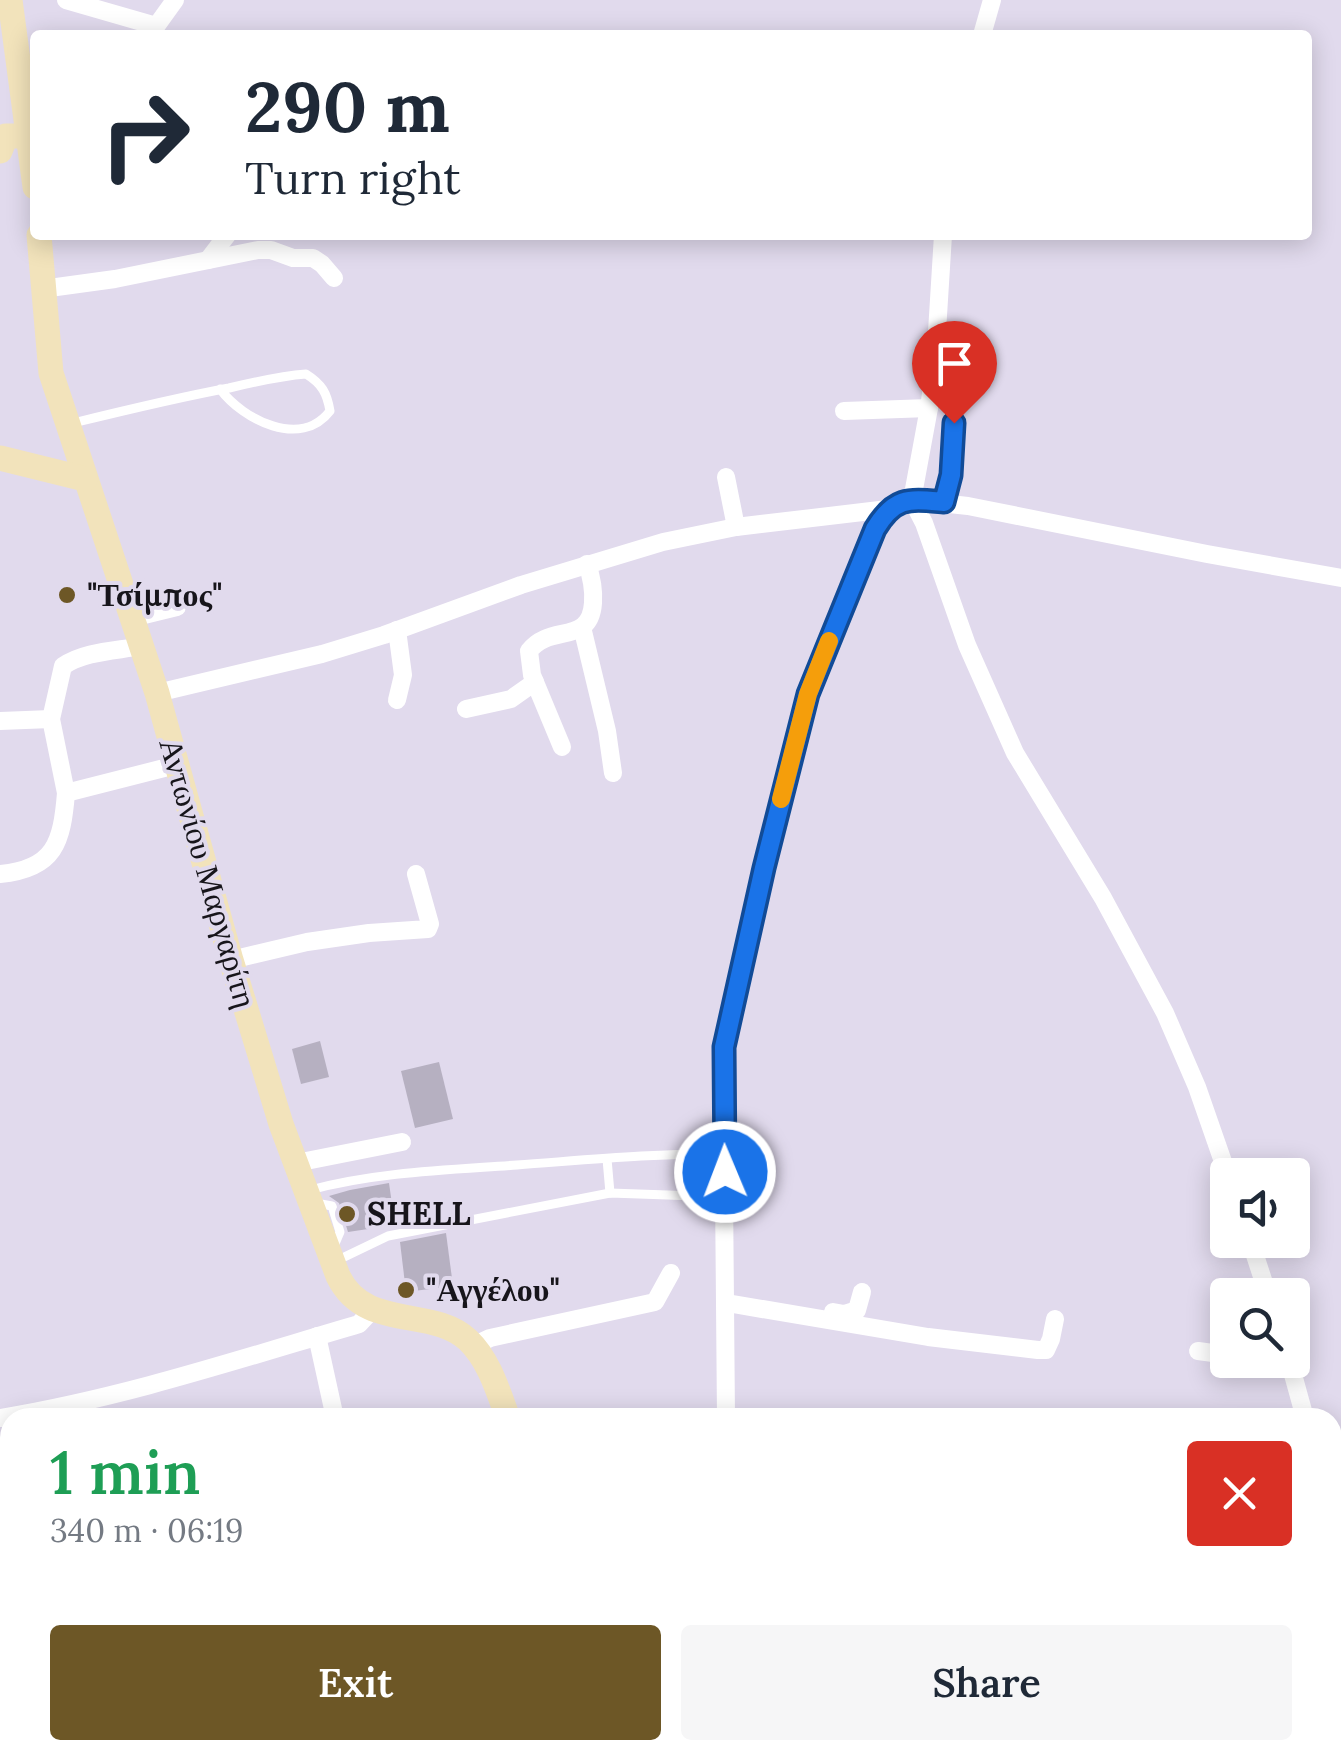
<!DOCTYPE html>
<html lang="en">
<head>
<meta charset="utf-8">
<style>
	body { margin:0; font-family:Lora,serif; background:#f6f6f7; color:#1f2937; height:100vh; display:flex; flex-direction:column; font-size:38px; white-space:nowrap }
	* { box-sizing:border-box; margin:0 }
	p { font-size:32px; color:#747a83 }
	.icon { flex:none; width:55px; height:55px; fill:none; stroke:currentColor; stroke-width:2; stroke-linecap:round; stroke-linejoin:round }
	.map { position:relative; flex:1; overflow:hidden }
	.panel { position:absolute; left:0px; top:1408px; width:1342px; height:352px; display:flex; flex-direction:column; background:#fff; border-radius:30px 30px 0 0; box-shadow:0 5px 25px #0003 }
	.panel>* { flex:none }
	.top-card { position:absolute; left:30px; top:30px; width:1282px; height:210px; border-radius:10px; box-shadow:0 5px 25px #0003; background:#fff; color:#1f2937; overflow:hidden }
	.buttons { position:absolute; left:1210px; top:1158px; display:grid; gap:20px }
	.buttons a { display:grid; place-items:center; width:100px; height:100px; border-radius:10px; background:#fff; box-shadow:0 5px 25px #0003; font-size:50px }
	.pin { position:absolute; display:grid; place-items:center; width:85px; height:85px; color:#fff; margin:-102px -42px; border-radius:50% 50% 50% 0; rotate:-45deg; box-shadow:0 0 10px #0007 }
	.pin .icon { rotate:45deg }
	.me { position:absolute; width:110px; margin:-55px; rotate:359deg; stroke-linejoin:round; filter:drop-shadow(0 0 8px #0008) }
	.turn { display:flex; align-items:center; gap:35px; height:210px; padding:0 50px; font-size:45px }
	.turn .icon { width:130px; height:130px; stroke-width:2.5 }
	.turn b { display:block; font-size:70px; line-height:85px }
	.round { display:grid; place-items:center; flex:none; width:105px; height:105px; border-radius:10px; background:#f6f6f7 }
	.headline { display:flex; align-items:center; justify-content:space-between; height:170px; padding:0 50px }
	h1 { font-size:60px; font-weight:600; line-height:75px; color:#1e9e55 }
	.cta { display:flex; gap:20px; margin-top:auto; padding:20px 50px }
	.cta a { flex:1; height:115px; border-radius:10px; background:#6d5726; color:#fff; font-size:40px; font-weight:600; line-height:115px; text-align:center }
	.cta a+a { background:#f6f6f7; color:#1f2937 }
	.map>svg:first-child { display:block }
	.building { fill:#b6b0c1 }
	.lines { fill:none; stroke-linecap:round; stroke-linejoin:round }
	.path { stroke:#746f7b; stroke-width:2.5; stroke-dasharray:5 8; stroke-linecap:butt }
	.lane { stroke:#fff; stroke-width:9 }
	.street { stroke:#fff; stroke-width:18 }
	.secondary { stroke:#f2e3bb; stroke-width:25 }
	.route-casing { stroke:#114b97; stroke-width:25 }
	.route { stroke:#1a73e8; stroke-width:18 }
	.slow { stroke:#f59e0b; stroke-width:18 }
	.poi-dot { fill:#6d5726; stroke:#e1daed; stroke-width:4 }
	.labels { text-anchor:middle; stroke-width:8; stroke-linejoin:round; paint-order:stroke }
	.poi-label { font-size:32px; font-weight:bold; fill:#17151b; stroke:#e1daed; text-anchor:start }
	.street-label { font-size:32px; fill:#17151b; stroke:#e1daed }
</style>
</head>
<body>
<div class="map">
<svg width="1341" height="1758" viewBox="0 0 1341 1758">
	<rect width="100%" height="100%" fill="#e1daed"/>
	<g class="building">
		<path d="M320,1041L329,1077L301,1084L292,1049Z"/>
		<path d="M439,1062L453,1119L415,1128L401,1071Z"/>
		<path d="M389,1183L395,1225L348,1232L339,1203L329,1196L350,1190Z"/>
		<path d="M446,1233L453,1286L406,1292L400,1242Z"/>
	</g>
	<g class="lines">
		<g class="path">
			<path d="M242,1750L244,1758"/>
			<path d="M540,1750L541,1758"/>
		</g>
		<g class="lane">
			<path d="M69,424C122,411 175,398 229,388C254,382 280,376 306,374C322,384 327,393 330,411C301,449 243,420 220,389"/>
			<path d="M690,1154L695,1184L691,1196"/>
			<path d="M607,1159L610,1193"/>
			<path d="M310,1190C377,1172 448,1170 517,1165C586,1160 655,1153 725,1154"/>
			<path d="M321,1204L332,1206L340,1232L334,1246"/>
			<path d="M336,1261L388,1236L610,1193L725,1197"/>
		</g>
		<g class="street">
			<path d="M66,0L156,26"/>
			<path d="M152,32L175,0"/>
			<path d="M982,35L992,0"/>
			<path d="M943,235L935,364L929,408L912,500L924,523L967,645L1015,753L1103,898L1165,1013L1197,1087L1228,1176"/>
			<path d="M208,260L227,235"/>
			<path d="M42,289L115,279L258,250H271L293,258H313L322,264L334,278"/>
			<path d="M844,411L929,408"/>
			<path d="M726,477L736,527"/>
			<path d="M944,502C953,468 954,437 953,402"/>
			<path d="M132,618L177,607"/>
			<path d="M582,627L607,731L613,773"/>
			<path d="M157,693L322,654L384,635L521,585L663,542L736,527L888,509L912,500L968,506L1207,554L1341,578"/>
			<path d="M397,700L403,675L397,630"/>
			<path d="M466,709L511,699L535,682"/>
			<path d="M0,721L51,719"/>
			<path d="M562,747L532,675L529,651C550,623 590,646 593,603C594,589 592,578 587,564"/>
			<path d="M66,793L51,719L63,666C85,651 116,651 142,646"/>
			<path d="M0,874C55,869 62,842 66,793L176,765"/>
			<path d="M231,960L307,942L369,933L428,929L430,924L416,874"/>
			<path d="M296,1163L402,1142"/>
			<path d="M1250,1240L1268,1295"/>
			<path d="M727,1303L928,1337L1038,1350H1046L1051,1339L1055,1319"/>
			<path d="M833,1312L844,1314L857,1310L862,1292"/>
			<path d="M317,1336L335,1418"/>
			<path d="M473,1346L490,1338L655,1302L671,1273"/>
			<path d="M1198,1351L1228,1355"/>
			<path d="M1289,1360L1305,1418"/>
			<path d="M0,1418C122,1398 240,1359 359,1324L373,1309"/>
			<path d="M726,1418L723,1074L729,1021L763,868L808,694L875,529L888,509"/>
			<path d="M1332,1513L1341,1543"/>
			<path d="M764,1750L765,1758"/>
			<path d="M588,1758L611,1750"/>
		</g>
		<g class="secondary">
			<path d="M10,0L35,187"/>
			<path d="M0,151L6,136H28"/>
			<path d="M39,235L51,373L157,693L231,960L281,1124L338,1276C365,1332 432,1306 468,1340C489,1360 498,1391 508,1418"/>
			<path d="M0,458L85,479"/>
			<path d="M674,1750L680,1758"/>
		</g>
	</g>
	<g class="lines">
		<g class="route-casing">
			<path id="route" d="M725,1172L724,1047L764,868L808,694L875,529C895,496 909,499 944,502L951,475L954,423"/>
		</g>
		<use href="#route" class="route"/>
		<path class="slow" d="M781,799L808,694L829,641"/>
	</g>
	<g class="poi-dot">
		<circle cx="67" cy="595" r="10"/>
		<circle cx="347" cy="1214" r="10"/>
		<circle cx="406" cy="1290" r="10"/>
	</g>
	<g class="labels">
		<g class="poi-label">
			<text x="87" y="606">"Τσίμπος"</text>
			<text x="367" y="1225">SHELL</text>
			<text x="426" y="1301">"Αγγέλου"</text>
		</g>
		<g class="street-label">
			<text transform="translate(208 873) rotate(74)" y="11">Αντωνίου Μαργαρίτη</text>
		</g>
	</g>
</svg>
<div class="buttons">
<a><svg class="icon" aria-label="sound" viewBox="0 0 24 24"><path d="M4 9h4l5-4v14l-5-4H4zM17 9q2 3 0 6"/></svg></a>
<a><svg class="icon" aria-label="search" viewBox="0 0 24 24"><circle cx="10" cy="10" r="6"/><path d="M15 15l6 6"/></svg></a>
</div>
<div class="pin" style="left:954px;top:423px;background:#d93025"><svg class="icon" aria-label="arrive" viewBox="0 0 24 24"><path d="M6 21V4h12l-3 4 3 4H6"/></svg></div>
<svg class="me" style="left:725px;top:1172px" viewBox="-20 -20 40 40"><circle r="17" fill="#1a73e8" stroke="#fff" stroke-width="3"/><path d="M0-11L8 9 0 5-8 9z" fill="#fff"/></svg>
<div class="top-card">
<div class="turn"><svg class="icon" aria-label="right" viewBox="0 0 24 24"><path d="M7 20v-9h11M14 6l5 5-5 5"/></svg><div><b>290 m</b>Turn right</div></div>
</div>
<section class="panel">
<div class="headline"><div><h1>1 min</h1><p>340 m · 06:19</p></div><a class="round" style="background:#d93025;color:#fff"><svg class="icon" aria-label="close" viewBox="0 0 24 24"><path d="M6 6l12 12M18 6L6 18"/></svg></a></div>
<div class="cta"><a>Exit</a><a>Share</a></div>
</section>
</div>
</body>
</html>
